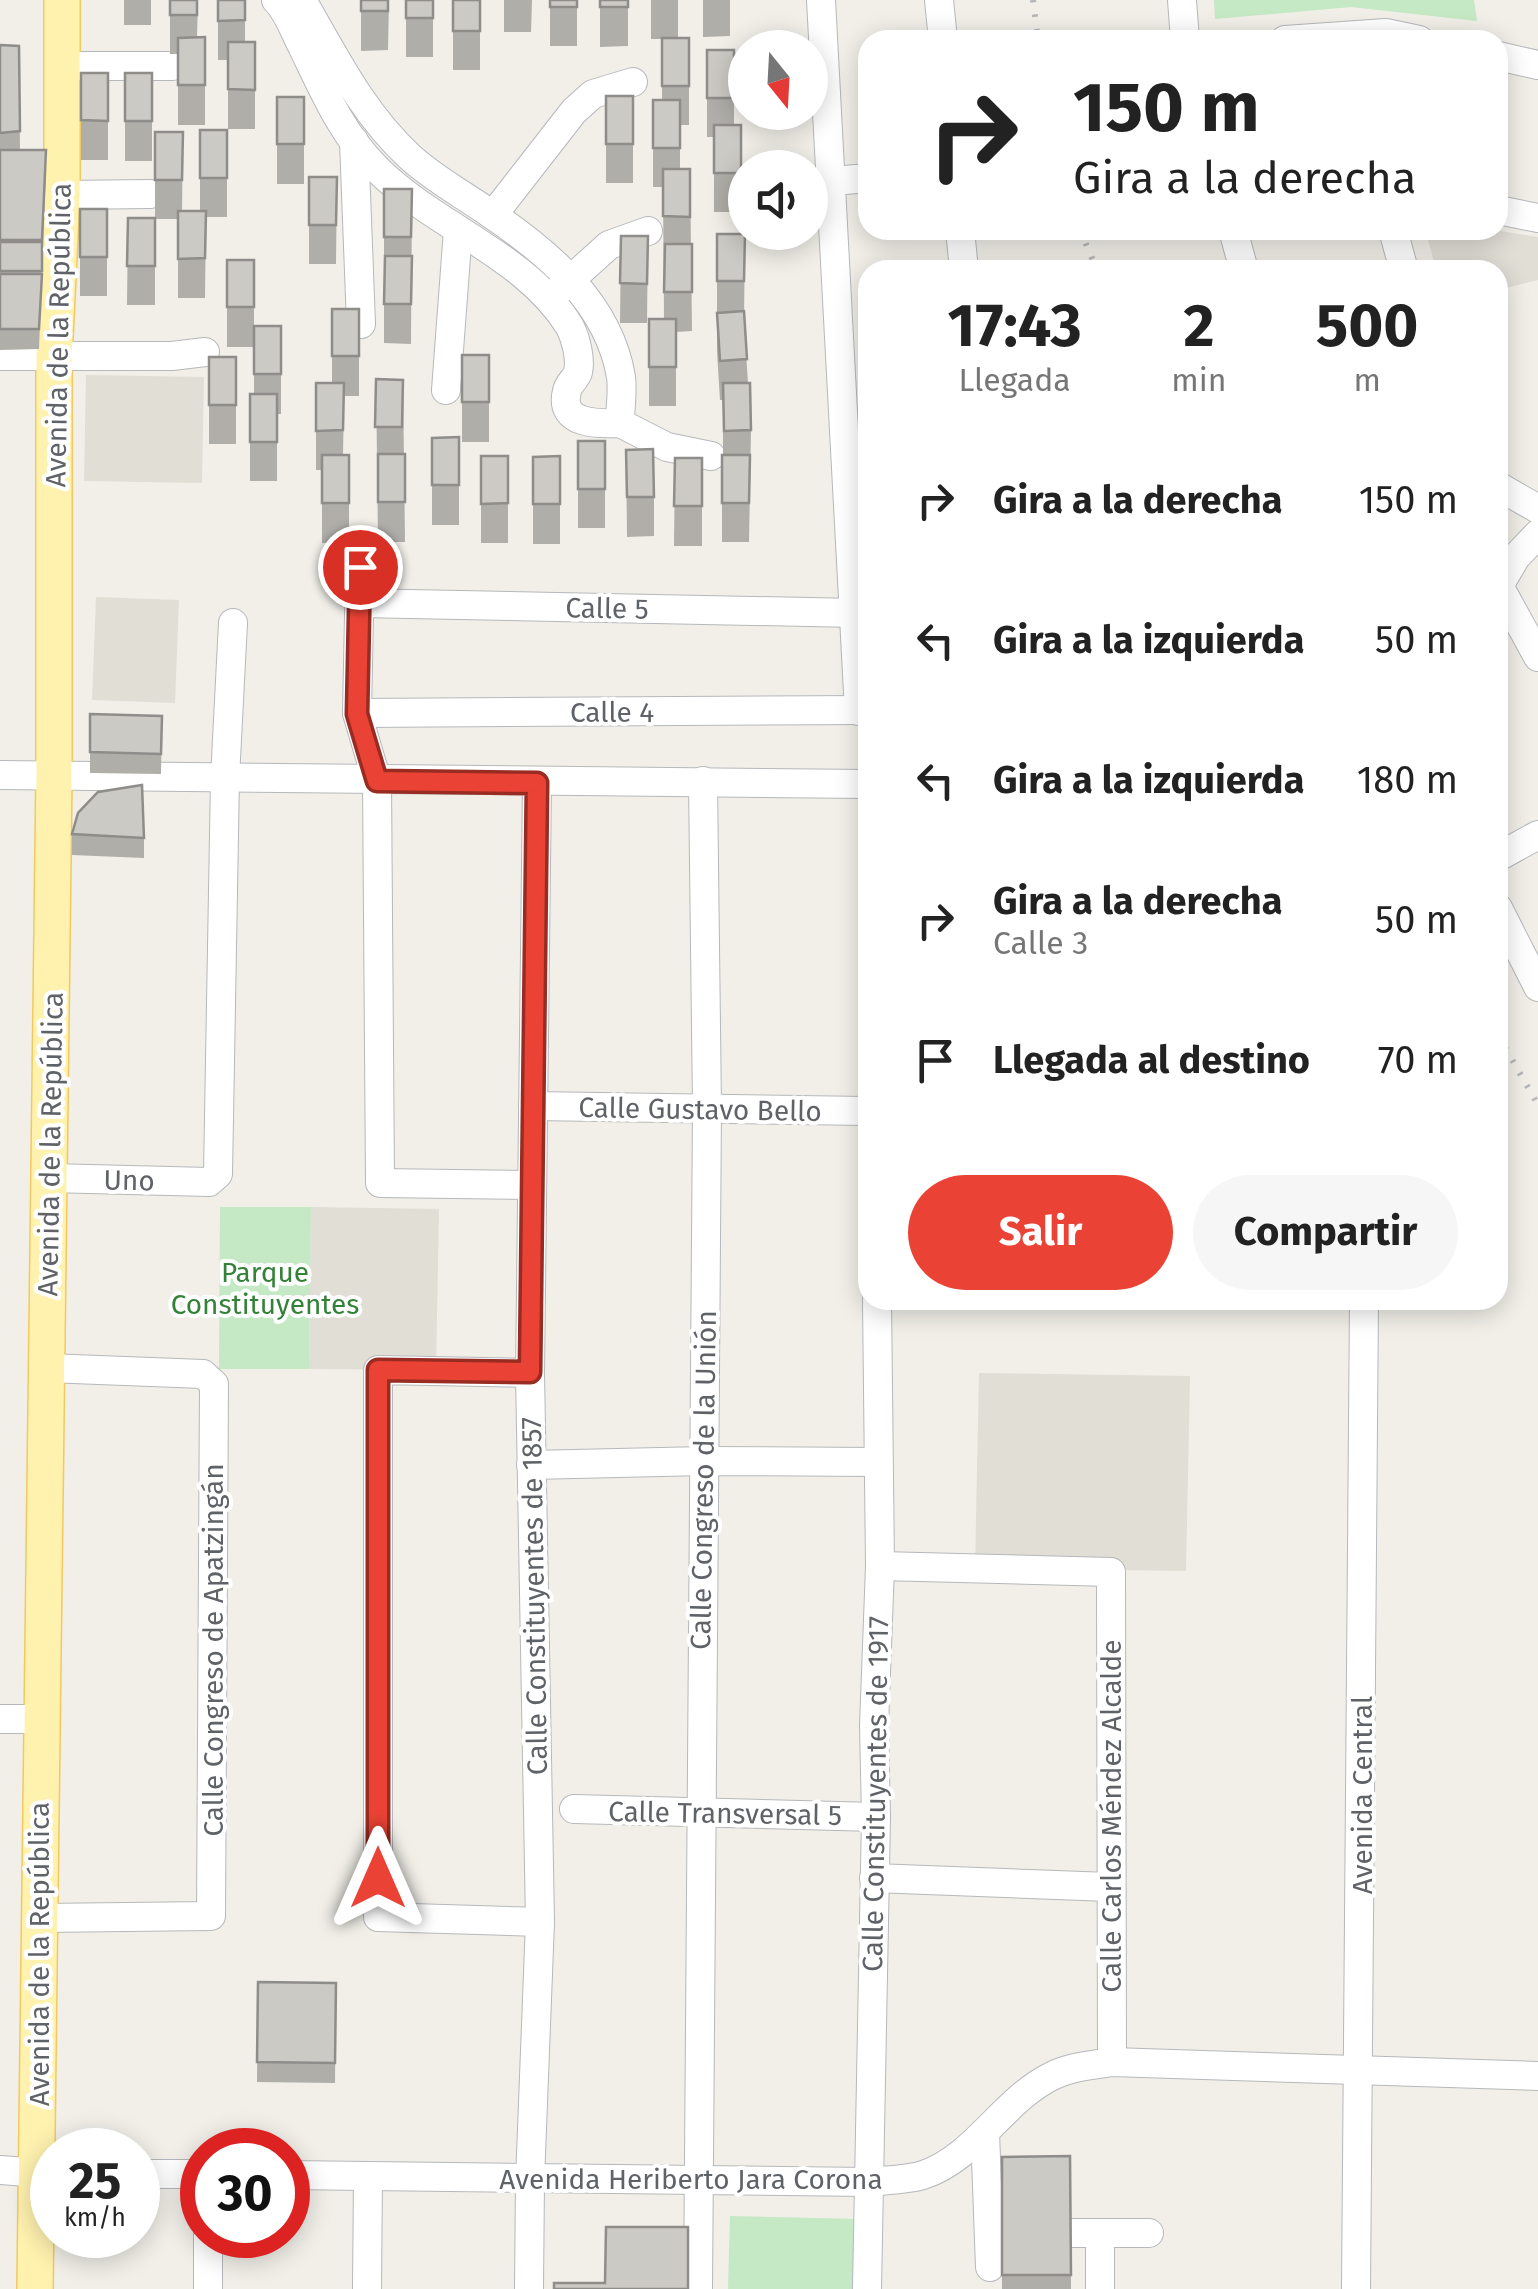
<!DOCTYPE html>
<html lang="es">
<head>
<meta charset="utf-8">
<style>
	body { margin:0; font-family:"Fira Sans",sans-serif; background:#f6f6f6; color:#222; height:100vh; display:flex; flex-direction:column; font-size:38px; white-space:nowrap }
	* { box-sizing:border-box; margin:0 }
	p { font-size:32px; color:#767676 }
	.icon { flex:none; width:55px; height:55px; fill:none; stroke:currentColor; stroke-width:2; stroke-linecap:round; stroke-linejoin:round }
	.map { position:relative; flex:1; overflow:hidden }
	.panel { position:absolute; left:858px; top:260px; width:650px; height:1050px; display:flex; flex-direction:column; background:#fff; border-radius:30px; box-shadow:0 5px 25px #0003 }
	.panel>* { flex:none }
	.guide { position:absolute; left:858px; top:30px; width:650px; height:210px; border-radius:30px; box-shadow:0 5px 25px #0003; background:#fff; color:#222; overflow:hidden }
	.needle { width:65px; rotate:162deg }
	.buttons { position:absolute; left:728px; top:30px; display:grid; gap:20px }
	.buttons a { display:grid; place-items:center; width:100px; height:100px; border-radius:50%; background:#fff; box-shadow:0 5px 25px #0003; font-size:50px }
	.speed { position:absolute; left:30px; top:2128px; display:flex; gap:20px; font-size:50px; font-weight:700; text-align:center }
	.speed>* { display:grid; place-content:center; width:130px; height:130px; border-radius:50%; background:#fff; box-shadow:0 5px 25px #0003; line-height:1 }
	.speed small { font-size:25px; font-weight:400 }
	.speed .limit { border:15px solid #d22; background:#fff; color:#111 }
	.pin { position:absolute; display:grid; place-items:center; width:85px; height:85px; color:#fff; margin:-42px; border:5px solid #fff; border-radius:50%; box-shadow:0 2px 10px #0007 }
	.me { position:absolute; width:110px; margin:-55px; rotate:0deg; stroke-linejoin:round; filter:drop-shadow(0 0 8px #0008) }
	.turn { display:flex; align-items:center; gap:35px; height:210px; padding:0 50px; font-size:45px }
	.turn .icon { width:130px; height:130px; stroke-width:2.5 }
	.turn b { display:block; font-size:70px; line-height:85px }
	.eta { display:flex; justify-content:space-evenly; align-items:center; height:170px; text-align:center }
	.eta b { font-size:60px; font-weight:700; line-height:70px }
	.action { display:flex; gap:20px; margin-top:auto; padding:20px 50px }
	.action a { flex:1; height:115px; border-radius:60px; background:#ea4335; color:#fff; font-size:40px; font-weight:700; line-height:115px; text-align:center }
	.action a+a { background:#f6f6f6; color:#222 }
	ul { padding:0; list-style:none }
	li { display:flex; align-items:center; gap:30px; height:140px; padding:0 50px }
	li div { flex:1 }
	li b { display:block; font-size:38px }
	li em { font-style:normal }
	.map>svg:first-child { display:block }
	.education { fill:#e1ded6 }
	.green { fill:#c5e8c5 }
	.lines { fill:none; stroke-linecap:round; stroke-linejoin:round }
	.minor-casing { stroke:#b5b8bc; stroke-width:30 }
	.major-casing { stroke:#f2c960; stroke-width:38 }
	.minor { stroke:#fff; stroke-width:28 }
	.major { stroke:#fff2af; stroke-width:35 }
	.rail { stroke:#b6b7b8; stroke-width:6; stroke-dasharray:2.5 12; stroke-linecap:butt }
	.wall { fill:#afaea9 }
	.building { fill:#cccac5; stroke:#8f8d8a; stroke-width:2.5 }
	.route-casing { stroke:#982c22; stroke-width:25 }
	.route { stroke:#ea4335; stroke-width:18 }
	.labels { text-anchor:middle; stroke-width:8; stroke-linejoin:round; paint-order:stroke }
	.street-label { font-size:28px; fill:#5f6368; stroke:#fff }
	.park-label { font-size:28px; fill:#348238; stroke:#fff }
</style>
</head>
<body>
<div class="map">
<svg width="1538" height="2289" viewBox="0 0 1538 2289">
	<rect width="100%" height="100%" fill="#f1efe8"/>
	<g class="education">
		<path d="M1435,230H1494L1538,237V280L1498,290V270H1436L1426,232Z"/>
		<path d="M86,375L204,377L202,483L84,481Z"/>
		<path d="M96,597L179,600L175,703L92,700Z"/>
		<path d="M311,1207L439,1209L436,1370L309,1369Z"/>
		<path d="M979,1373L1190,1376L1186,1571L975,1568Z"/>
	</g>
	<g class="green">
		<path d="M1214,0H1474L1477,21L1351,7L1215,19Z"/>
		<path d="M220,1207H311L309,1369H219Z"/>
		<path d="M730,2216L859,2219L857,2289H728Z"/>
	</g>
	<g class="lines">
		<g class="minor-casing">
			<g id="minor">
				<path d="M276,0C288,12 294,31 302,46C323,89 342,135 377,169C435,227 526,255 570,327C576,339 581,359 578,372C576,379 568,384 567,391C558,425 599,424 620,423"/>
				<path d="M302,0C334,55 362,113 410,157C434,179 464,195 491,214C549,253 609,304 621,377C623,391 620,408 620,423"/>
				<path d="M821,0L859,711"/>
				<path d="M939,0L943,40"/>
				<path d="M1182,0L1185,40"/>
				<path d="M1285,40L1386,33L1419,40"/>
				<path d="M1498,56L1538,65"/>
				<path d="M62,66H173"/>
				<path d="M354,141L361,324"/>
				<path d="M810,183L868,178"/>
				<path d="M62,195L150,194"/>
				<path d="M1498,210L1538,218"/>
				<path d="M493,215L574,111L593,94L633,82"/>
				<path d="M960,230L964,270"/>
				<path d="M1233,230L1244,270"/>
				<path d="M1393,230L1404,270"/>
				<path d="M559,290L609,245L648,231"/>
				<path d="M0,356H172L205,352"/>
				<path d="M446,390L458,230"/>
				<path d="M620,423L667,447L711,456"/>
				<path d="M1498,486L1538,509"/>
				<path d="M360,567L357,713L377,781L380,1183L532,1185"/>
				<path d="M1498,584L1538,657"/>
				<path d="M1499,586L1516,557L1538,534"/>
				<path d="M359,603L856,613"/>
				<path d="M357,713L868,710"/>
				<path d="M0,775L868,784"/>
				<path d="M1498,857L1538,835"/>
				<path d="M1498,908L1538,987"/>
				<path d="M533,1106L868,1111"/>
				<path d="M49,1178L209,1182L218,1174L225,778L233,623"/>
				<path d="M530,1373L378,1370V1917L540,1922"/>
				<path d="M531,1465L704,1461L877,1462"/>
				<path d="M880,1566L1111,1572L1112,2062"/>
				<path d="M0,1719H41"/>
				<path d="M574,1809L876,1817"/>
				<path d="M874,1878L1110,1887"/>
				<path d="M40,1918L211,1916L214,1384L203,1374L47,1368"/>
				<path d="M985,2132L990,2267"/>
				<path d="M0,2170L52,2174"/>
				<path d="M138,2174H202"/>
				<path d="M288,2175L869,2182C886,2180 907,2180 923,2175C975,2158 1003,2100 1052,2076C1070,2067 1091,2065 1112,2062L1538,2076"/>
				<path d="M1072,2233H1149"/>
				<path d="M208,2235V2289"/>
				<path d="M367,2289L368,2177"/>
				<path d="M529,2289L530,2180L540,1922L530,1373L537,783"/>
				<path d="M698,2289L707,1109L703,781"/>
				<path d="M867,2289L876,1817L874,1726L880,1566L877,1300"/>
				<path d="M1100,2289V2233"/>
				<path d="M1356,2289L1364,1300"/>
			</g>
		</g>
		<g class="major-casing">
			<path id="major" d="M35,2289L54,776V357L62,195V0"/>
		</g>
		<use href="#minor" class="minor"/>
		<use href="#major" class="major"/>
		<g class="rail">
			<path d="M1033,0L1038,40"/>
			<path d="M1080,230L1097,270"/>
			<path d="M1498,1035L1538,1105"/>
		</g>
	</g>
	<g class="wall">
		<rect x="124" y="0" width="27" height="25"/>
		<path d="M170,0H198L197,37H205V125H178V54H170Z"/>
		<path d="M218,0H245V42H255V129H228V60H218Z"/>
		<path d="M361,0H389L388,50L361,51Z"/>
		<rect x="406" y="0" width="27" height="57"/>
		<rect x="453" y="0" width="27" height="70"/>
		<path d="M504,0H532L531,32H504Z"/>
		<rect x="550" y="0" width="27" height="46"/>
		<path d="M600,0H628V46L600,47Z"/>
		<path d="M651,0H678V38H689V125H680V169H690L692,331L676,332V406H649V319H664L663,187H653V100H662V39H651Z"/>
		<path d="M703,0H730V36L703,37Z"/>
		<path d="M0,45L19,46L20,150L46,170L39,349L0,350Z"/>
		<path d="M707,50H734V125H741V212H714V137H707Z"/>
		<rect x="81" y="73" width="27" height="87"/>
		<rect x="125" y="73" width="27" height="88"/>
		<rect x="606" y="96" width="27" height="87"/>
		<rect x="277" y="97" width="27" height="87"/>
		<path d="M200,130H227V217H206L205,298H178V219H155V132H183L182,211H200Z"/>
		<path d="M309,177H337L336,264H309Z"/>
		<path d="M384,189H412L411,344L384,343Z"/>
		<rect x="80" y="209" width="27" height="87"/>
		<path d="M128,218H155V305H127Z"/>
		<path d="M717,234H745L744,321L751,430L749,542H722V455H723V400H720L717,352Z"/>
		<path d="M621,236H648L647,323H620Z"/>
		<path d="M227,260H254V326H281V414H277V481H250V394H254V347H227Z"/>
		<path d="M332,309H359V396H344L343,455H349V543H322V470H316V383H332Z"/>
		<rect x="462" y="355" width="27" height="87"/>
		<rect x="209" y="357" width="27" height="87"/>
		<path d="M376,379L403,380L405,542H378Z"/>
		<path d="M459,437V525H432V438Z"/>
		<rect x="578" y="441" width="27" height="87"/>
		<path d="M626,450L654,497V536L627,537Z"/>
		<rect x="481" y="456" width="27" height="87"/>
		<path d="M560,456V544H533V457Z"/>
		<path d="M675,458H702V546H674Z"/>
		<path d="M90,714L162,716L161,774L90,773Z"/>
		<path d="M72,834L144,838V858L72,855Z"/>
		<path d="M258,1982L336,1983L335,2083L257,2082Z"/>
		<path d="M1070,2156L1071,2289H1002V2157Z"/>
	</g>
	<g class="building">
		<rect x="170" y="0" width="27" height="15"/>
		<path d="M218,0H245V20L218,21Z"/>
		<rect x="361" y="0" width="27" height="11"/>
		<rect x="406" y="0" width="27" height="18"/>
		<rect x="453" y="0" width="27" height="31"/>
		<rect x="550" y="0" width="27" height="7"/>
		<rect x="600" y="0" width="28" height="7"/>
		<path d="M1173,36L1174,40H1135Z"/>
		<path d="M205,37V85H178V38Z"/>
		<rect x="662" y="38" width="27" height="48"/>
		<path d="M228,42H255V90L228,89Z"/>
		<path d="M0,45L19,46L20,131L0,133Z"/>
		<rect x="707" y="50" width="27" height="48"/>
		<path d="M81,73H108V121L81,120Z"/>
		<rect x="125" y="73" width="27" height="48"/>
		<rect x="606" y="96" width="27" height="48"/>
		<rect x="277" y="97" width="27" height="47"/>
		<rect x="653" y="100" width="27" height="48"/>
		<rect x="714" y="125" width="27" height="48"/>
		<rect x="200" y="130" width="27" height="48"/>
		<path d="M155,132H183L182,180H155Z"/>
		<path d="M0,150H46L42,240H0Z"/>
		<path d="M663,169H690V217L663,216Z"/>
		<path d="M309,177H337L336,225H309Z"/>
		<path d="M384,189H412L411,237H384Z"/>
		<rect x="80" y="209" width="27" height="48"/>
		<path d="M178,211H206L205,258L178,259Z"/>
		<path d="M128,218H155V266H127Z"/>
		<path d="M717,234H745L744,281H717Z"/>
		<path d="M621,236H648L647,284L620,283Z"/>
		<rect x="0" y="242" width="42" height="29"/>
		<path d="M665,244H692V292H664Z"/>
		<path d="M385,256H412L411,304H384Z"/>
		<rect x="227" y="260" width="27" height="47"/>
		<path d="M0,274H42L39,329H0Z"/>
		<rect x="332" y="309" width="27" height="47"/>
		<path d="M744,311L747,359L720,361L717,313Z"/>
		<rect x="649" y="319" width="27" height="48"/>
		<rect x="254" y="326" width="27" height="48"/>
		<rect x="462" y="355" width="27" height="47"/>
		<rect x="209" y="357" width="27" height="48"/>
		<path d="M376,379L403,380L402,427H375Z"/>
		<path d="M316,383H344L343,430L316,431Z"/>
		<path d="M723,383H750L751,430L724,431Z"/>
		<rect x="250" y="394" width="27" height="48"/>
		<path d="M459,437V485H432V438Z"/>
		<rect x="578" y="441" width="27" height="48"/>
		<path d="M653,449L654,497H627L626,450Z"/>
		<rect x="378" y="454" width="27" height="48"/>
		<rect x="322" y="455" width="27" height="48"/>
		<path d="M722,455H750L749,503H722Z"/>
		<path d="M481,456H508V503L481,504Z"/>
		<path d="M560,456V504H533V457Z"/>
		<path d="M675,458H702V506H674Z"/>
		<path d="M90,714L162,716L161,754L90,752Z"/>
		<path d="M142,785L144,838L72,834L78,813L98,792Z"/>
		<path d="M258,1982L336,1983L335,2063L257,2062Z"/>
		<path d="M1070,2156L1071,2275H1002V2157Z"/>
		<path d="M606,2227H688V2289H554V2283H605Z"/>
	</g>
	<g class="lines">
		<g class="route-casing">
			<path id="route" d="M360,567L357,714L377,781L537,783L530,1372L378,1370V1878"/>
		</g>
		<use href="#route" class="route"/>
	</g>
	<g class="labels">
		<g class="street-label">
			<text transform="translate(58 335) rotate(-89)" y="10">Avenida de la República</text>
			<text transform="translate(607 608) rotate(1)" y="10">Calle 5</text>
			<text x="612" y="722">Calle 4</text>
			<text transform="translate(700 1109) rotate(1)" y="10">Calle Gustavo Bello</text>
			<text transform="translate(50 1144) rotate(-89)" y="10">Avenida de la República</text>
			<text transform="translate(129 1180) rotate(1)" y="10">Uno</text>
			<text transform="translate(703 1480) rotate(-89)" y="10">Calle Congreso de la Unión</text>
			<text transform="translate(534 1596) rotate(-91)" y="10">Calle Constituyentes de 1857</text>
			<text transform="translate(213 1650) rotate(-90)" y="10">Calle Congreso de Apatzingán</text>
			<text transform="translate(875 1794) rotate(-89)" y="10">Calle Constituyentes de 1917</text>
			<text transform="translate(1362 1795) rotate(-90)" y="10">Avenida Central</text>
			<text transform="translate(725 1813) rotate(1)" y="10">Calle Transversal 5</text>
			<text transform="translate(1111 1816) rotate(-90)" y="10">Calle Carlos Méndez Alcalde</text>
			<text transform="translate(39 1954) rotate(-90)" y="10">Avenida de la República</text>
			<text x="691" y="2189">Avenida Heriberto Jara Corona</text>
		</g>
		<g class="park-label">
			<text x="265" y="1282">Parque<tspan x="265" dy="32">Constituyentes</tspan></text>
		</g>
	</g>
</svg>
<div class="buttons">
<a><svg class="needle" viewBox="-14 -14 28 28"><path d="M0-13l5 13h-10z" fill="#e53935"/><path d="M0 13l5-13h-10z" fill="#767676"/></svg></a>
<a><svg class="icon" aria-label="sound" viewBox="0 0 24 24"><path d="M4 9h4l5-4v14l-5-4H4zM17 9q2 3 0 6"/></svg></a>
</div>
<div class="speed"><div>25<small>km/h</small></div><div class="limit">30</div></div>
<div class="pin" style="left:360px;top:567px;background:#d93025"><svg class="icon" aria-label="arrive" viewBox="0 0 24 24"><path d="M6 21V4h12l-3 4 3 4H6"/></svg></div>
<svg class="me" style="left:378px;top:1878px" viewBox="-20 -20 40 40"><path d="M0-17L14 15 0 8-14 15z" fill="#ea4335" stroke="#fff" stroke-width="4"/></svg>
<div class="guide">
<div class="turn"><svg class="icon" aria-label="right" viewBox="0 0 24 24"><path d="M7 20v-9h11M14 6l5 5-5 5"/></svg><div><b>150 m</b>Gira a la derecha</div></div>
</div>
<section class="panel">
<div class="eta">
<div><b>17:43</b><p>Llegada</p></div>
<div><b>2</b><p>min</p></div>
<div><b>500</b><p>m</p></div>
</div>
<ul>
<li><svg class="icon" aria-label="right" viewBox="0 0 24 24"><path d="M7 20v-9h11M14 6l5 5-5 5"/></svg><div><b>Gira a la derecha</b></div><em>150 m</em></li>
<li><svg class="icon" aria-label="left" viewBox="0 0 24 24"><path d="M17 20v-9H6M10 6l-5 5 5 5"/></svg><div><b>Gira a la izquierda</b></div><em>50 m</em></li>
<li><svg class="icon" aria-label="left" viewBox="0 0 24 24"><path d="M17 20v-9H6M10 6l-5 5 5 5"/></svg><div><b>Gira a la izquierda</b></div><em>180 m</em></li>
<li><svg class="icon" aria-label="right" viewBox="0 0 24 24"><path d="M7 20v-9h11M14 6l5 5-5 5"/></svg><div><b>Gira a la derecha</b><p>Calle 3</p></div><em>50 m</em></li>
<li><svg class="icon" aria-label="arrive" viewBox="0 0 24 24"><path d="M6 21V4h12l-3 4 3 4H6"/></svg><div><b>Llegada al destino</b></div><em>70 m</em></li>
</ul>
<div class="action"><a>Salir</a><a>Compartir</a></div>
</section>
</div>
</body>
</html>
